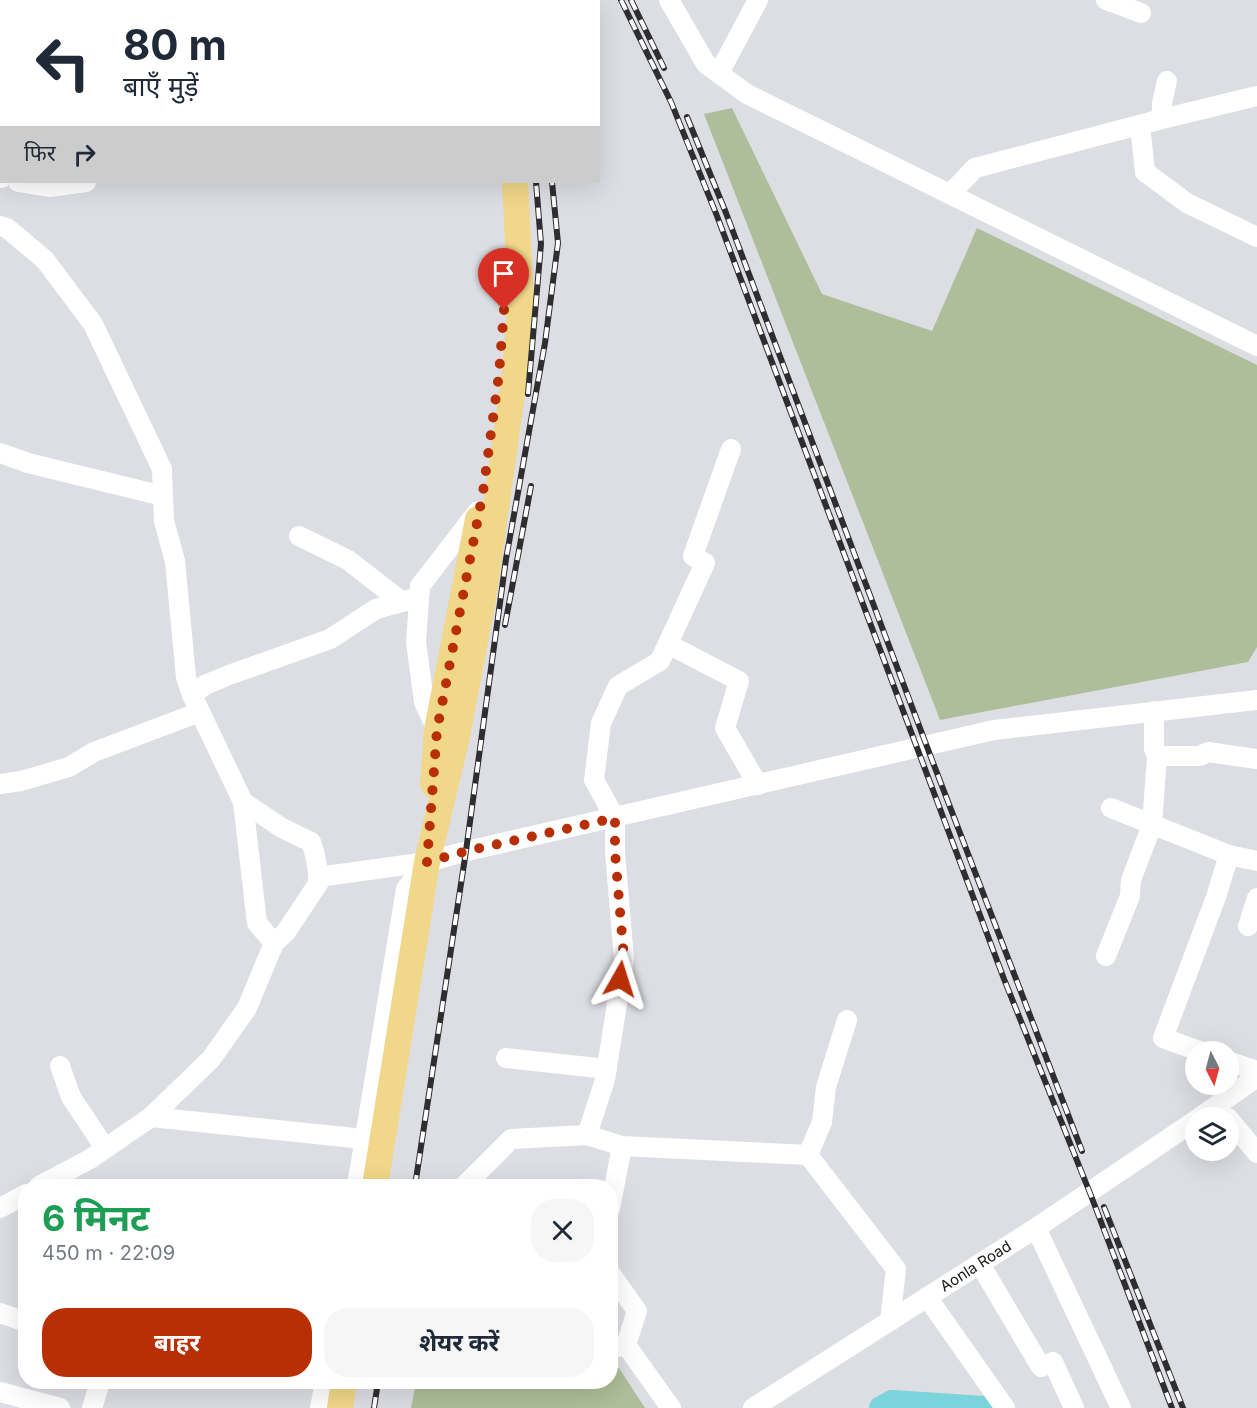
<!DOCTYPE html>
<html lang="hi">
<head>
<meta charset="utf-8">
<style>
	body { margin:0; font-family:Inter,"Noto Sans Devanagari",sans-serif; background:#f6f6f7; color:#1f2937; height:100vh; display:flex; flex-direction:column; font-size:22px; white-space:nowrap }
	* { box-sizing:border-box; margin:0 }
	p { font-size:20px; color:#747a83 }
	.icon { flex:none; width:33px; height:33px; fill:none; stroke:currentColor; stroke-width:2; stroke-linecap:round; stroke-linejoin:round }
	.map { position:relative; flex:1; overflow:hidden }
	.side { position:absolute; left:18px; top:1179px; width:600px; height:210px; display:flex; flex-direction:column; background:#fff; border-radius:24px; box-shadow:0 6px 24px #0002 }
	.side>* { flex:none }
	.banner { position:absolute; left:0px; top:0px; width:600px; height:183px; box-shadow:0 6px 24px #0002; background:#fff; color:#1f2937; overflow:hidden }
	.needle { width:39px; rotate:174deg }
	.fabs { position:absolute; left:1185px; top:1041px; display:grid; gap:12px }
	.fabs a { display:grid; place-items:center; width:54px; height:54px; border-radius:50%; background:#fff; box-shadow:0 6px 24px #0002; font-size:30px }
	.pin { position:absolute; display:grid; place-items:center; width:51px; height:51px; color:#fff; margin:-62px -26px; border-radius:50% 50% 50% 0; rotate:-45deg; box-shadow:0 0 6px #0007 }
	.pin .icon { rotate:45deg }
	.me { position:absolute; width:66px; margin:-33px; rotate:6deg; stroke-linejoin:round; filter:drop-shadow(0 0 4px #0008) }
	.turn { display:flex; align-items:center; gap:21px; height:126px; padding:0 24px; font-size:27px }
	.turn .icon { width:78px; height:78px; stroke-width:2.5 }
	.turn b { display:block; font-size:42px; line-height:51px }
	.then { display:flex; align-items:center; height:57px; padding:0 24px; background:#0003; gap:12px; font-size:22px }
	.round { display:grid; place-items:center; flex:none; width:63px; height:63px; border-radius:24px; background:#f6f6f7 }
	.overview { display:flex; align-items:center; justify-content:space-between; height:102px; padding:0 24px }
	h1 { font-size:36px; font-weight:700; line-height:45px; color:#1e9e55 }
	.cta { display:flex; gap:12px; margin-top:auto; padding:12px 24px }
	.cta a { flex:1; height:69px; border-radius:24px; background:#b82e05; color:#fff; font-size:24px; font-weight:700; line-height:69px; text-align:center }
	.cta a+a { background:#f6f6f7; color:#1f2937 }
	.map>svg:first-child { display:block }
	.green { fill:#aebe9a }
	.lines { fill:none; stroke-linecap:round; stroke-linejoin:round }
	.river { stroke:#7ad4dc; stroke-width:24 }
	.minor { stroke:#fff; stroke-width:20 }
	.major { stroke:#f1d789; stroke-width:26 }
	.rail-casing { stroke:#2e2e30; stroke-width:6 }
	.rail { stroke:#fff; stroke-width:4; stroke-dasharray:11; stroke-linecap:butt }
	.route { stroke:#b82e05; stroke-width:10; stroke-dasharray:0 18 }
	.labels { text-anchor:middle; stroke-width:6; stroke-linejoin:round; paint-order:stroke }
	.street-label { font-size:15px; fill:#18181a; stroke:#fff }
</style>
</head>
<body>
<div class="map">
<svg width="1257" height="1408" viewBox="0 0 1257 1408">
	<rect width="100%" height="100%" fill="#dddee3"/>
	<g class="green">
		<path d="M732,108L822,294L932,331L977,228L1257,365V647L1248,662L940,720L704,114Z"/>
		<path d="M619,1368L645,1408H411L416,1382H610L611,1369Z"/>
	</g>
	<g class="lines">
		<path class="river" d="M881,1408L892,1402L984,1408"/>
		<g class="minor">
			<path d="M270,0L274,2"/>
			<path d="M669,0L706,64L747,94L1257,346"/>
			<path d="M1106,0L1141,13"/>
			<path d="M120,2L121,0"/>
			<path d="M197,2L198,0"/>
			<path d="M719,73L758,0"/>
			<path d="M1162,119V103L1167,81"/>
			<path d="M1140,125L1145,172L1187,203L1257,237"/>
			<path d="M0,178H2"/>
			<path d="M18,182L49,187L86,182"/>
			<path d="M950,194L975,168L1162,119L1257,96"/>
			<path d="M0,226L7,228L45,260L93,324L162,469L164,521L175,561L186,677L192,695L243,802L282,828L311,842C316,856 318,868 319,882L286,932L274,943L247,1008L211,1059L151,1117L90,1159L39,1186"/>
			<path d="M0,453L28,463L163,496"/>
			<path d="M299,536L348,560L402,602"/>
			<path d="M668,644L739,681L725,728L758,785"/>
			<path d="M192,695L205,685L229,675L330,639L376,609L419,597"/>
			<path d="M437,730L424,702L416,642L420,586L478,511"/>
			<path d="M1157,756H1200L1208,752L1257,759"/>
			<path d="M0,784L21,781L69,767L94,752L200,712"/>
			<path d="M243,802L257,923L274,943"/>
			<path d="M1111,808L1229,855L1257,861"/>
			<path d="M318,877L427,862L467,851L994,730L1257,700"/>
			<path d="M1248,926L1257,898"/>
			<path d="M1106,956L1130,896L1131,880L1152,825L1157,756L1154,749V711"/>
			<path d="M1202,1052L1163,1038L1216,897L1229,855"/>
			<path d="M506,1058L607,1069"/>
			<path d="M1228,1061L1257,1071"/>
			<path d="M60,1066L71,1097L105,1148"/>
			<path d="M151,1117L364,1139"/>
			<path d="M1199,1118L1257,1077"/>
			<path d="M1228,1118L1257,1153"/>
			<path d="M587,1135L605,1080L624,959L615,852V818L594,780L601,723L618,686L660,661L705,563L693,556L731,449"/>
			<path d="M808,1155L822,1122L826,1087L847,1020"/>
			<path d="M357,1186L406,889L427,862"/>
			<path d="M464,1186L511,1139L587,1135L622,1146L808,1155L896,1269L890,1321"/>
			<path d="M0,1208L26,1194"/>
			<path d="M610,1209L622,1146"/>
			<path d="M1036,1228L1121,1408"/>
			<path d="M980,1264L1041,1367L1053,1362L1074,1408"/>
			<path d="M610,1273L637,1311L626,1345"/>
			<path d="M927,1297L1005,1408"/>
			<path d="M0,1313L26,1322"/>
			<path d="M610,1349L626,1345L671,1408"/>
			<path d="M0,1392L60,1408"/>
			<path d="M92,1408L100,1382"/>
			<path d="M320,1408L325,1382"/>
			<path id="s1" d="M753,1408L1036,1228L1196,1120"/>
		</g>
		<g class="major">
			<path d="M466,0L467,2"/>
			<path d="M433,784L437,730L478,519"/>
			<path d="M375,1186L427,862L456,741L483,599L514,380L521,303L515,182"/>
			<path d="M340,1408L344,1382"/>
		</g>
		<g class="rail-casing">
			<g id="rail">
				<path d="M496,0L497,2"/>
				<path d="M530,0V2"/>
				<path d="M621,0L671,102L717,216L1004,979L1090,1193L1172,1408"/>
				<path d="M631,0L664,68"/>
				<path d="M687,117L726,213L932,760L1082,1151"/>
				<path d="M528,394L541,244L536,182"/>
				<path d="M505,625L531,486"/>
				<path d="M415,1186L466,851L506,559L545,343L558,243L552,182"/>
				<path d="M1104,1207L1183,1408"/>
				<path d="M374,1408L378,1382"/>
			</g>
		</g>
		<use href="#rail" class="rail"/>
	</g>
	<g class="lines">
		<path class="route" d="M504,310L499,374L483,492L437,730L427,862L467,851L615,818V852L624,959L620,979"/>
	</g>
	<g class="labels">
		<g class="street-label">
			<text dy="5" stroke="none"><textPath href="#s1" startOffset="264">Aonla Road</textPath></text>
		</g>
	</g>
</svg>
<div class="fabs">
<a><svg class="needle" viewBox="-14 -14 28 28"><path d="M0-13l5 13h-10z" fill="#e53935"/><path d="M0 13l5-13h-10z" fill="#747a83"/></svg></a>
<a><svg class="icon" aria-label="layers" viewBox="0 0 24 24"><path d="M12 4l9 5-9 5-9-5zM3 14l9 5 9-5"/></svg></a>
</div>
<div class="pin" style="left:504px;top:310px;background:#d93025"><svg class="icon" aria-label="arrive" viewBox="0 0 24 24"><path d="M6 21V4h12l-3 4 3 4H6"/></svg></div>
<svg class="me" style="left:620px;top:979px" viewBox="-20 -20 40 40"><path d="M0-17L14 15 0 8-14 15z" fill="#b82e05" stroke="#fff" stroke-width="4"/></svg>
<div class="banner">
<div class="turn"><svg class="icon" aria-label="left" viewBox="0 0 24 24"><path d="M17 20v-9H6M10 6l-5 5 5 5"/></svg><div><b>80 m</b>बाएँ मुड़ें</div></div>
<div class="then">फिर<svg class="icon" aria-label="right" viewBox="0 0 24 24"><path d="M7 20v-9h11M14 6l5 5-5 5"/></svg></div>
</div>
<section class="side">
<div class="overview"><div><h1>6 मिनट</h1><p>450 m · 22:09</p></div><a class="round"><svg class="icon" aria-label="close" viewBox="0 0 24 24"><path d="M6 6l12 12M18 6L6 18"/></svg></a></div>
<div class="cta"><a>बाहर</a><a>शेयर करें</a></div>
</section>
</div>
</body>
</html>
